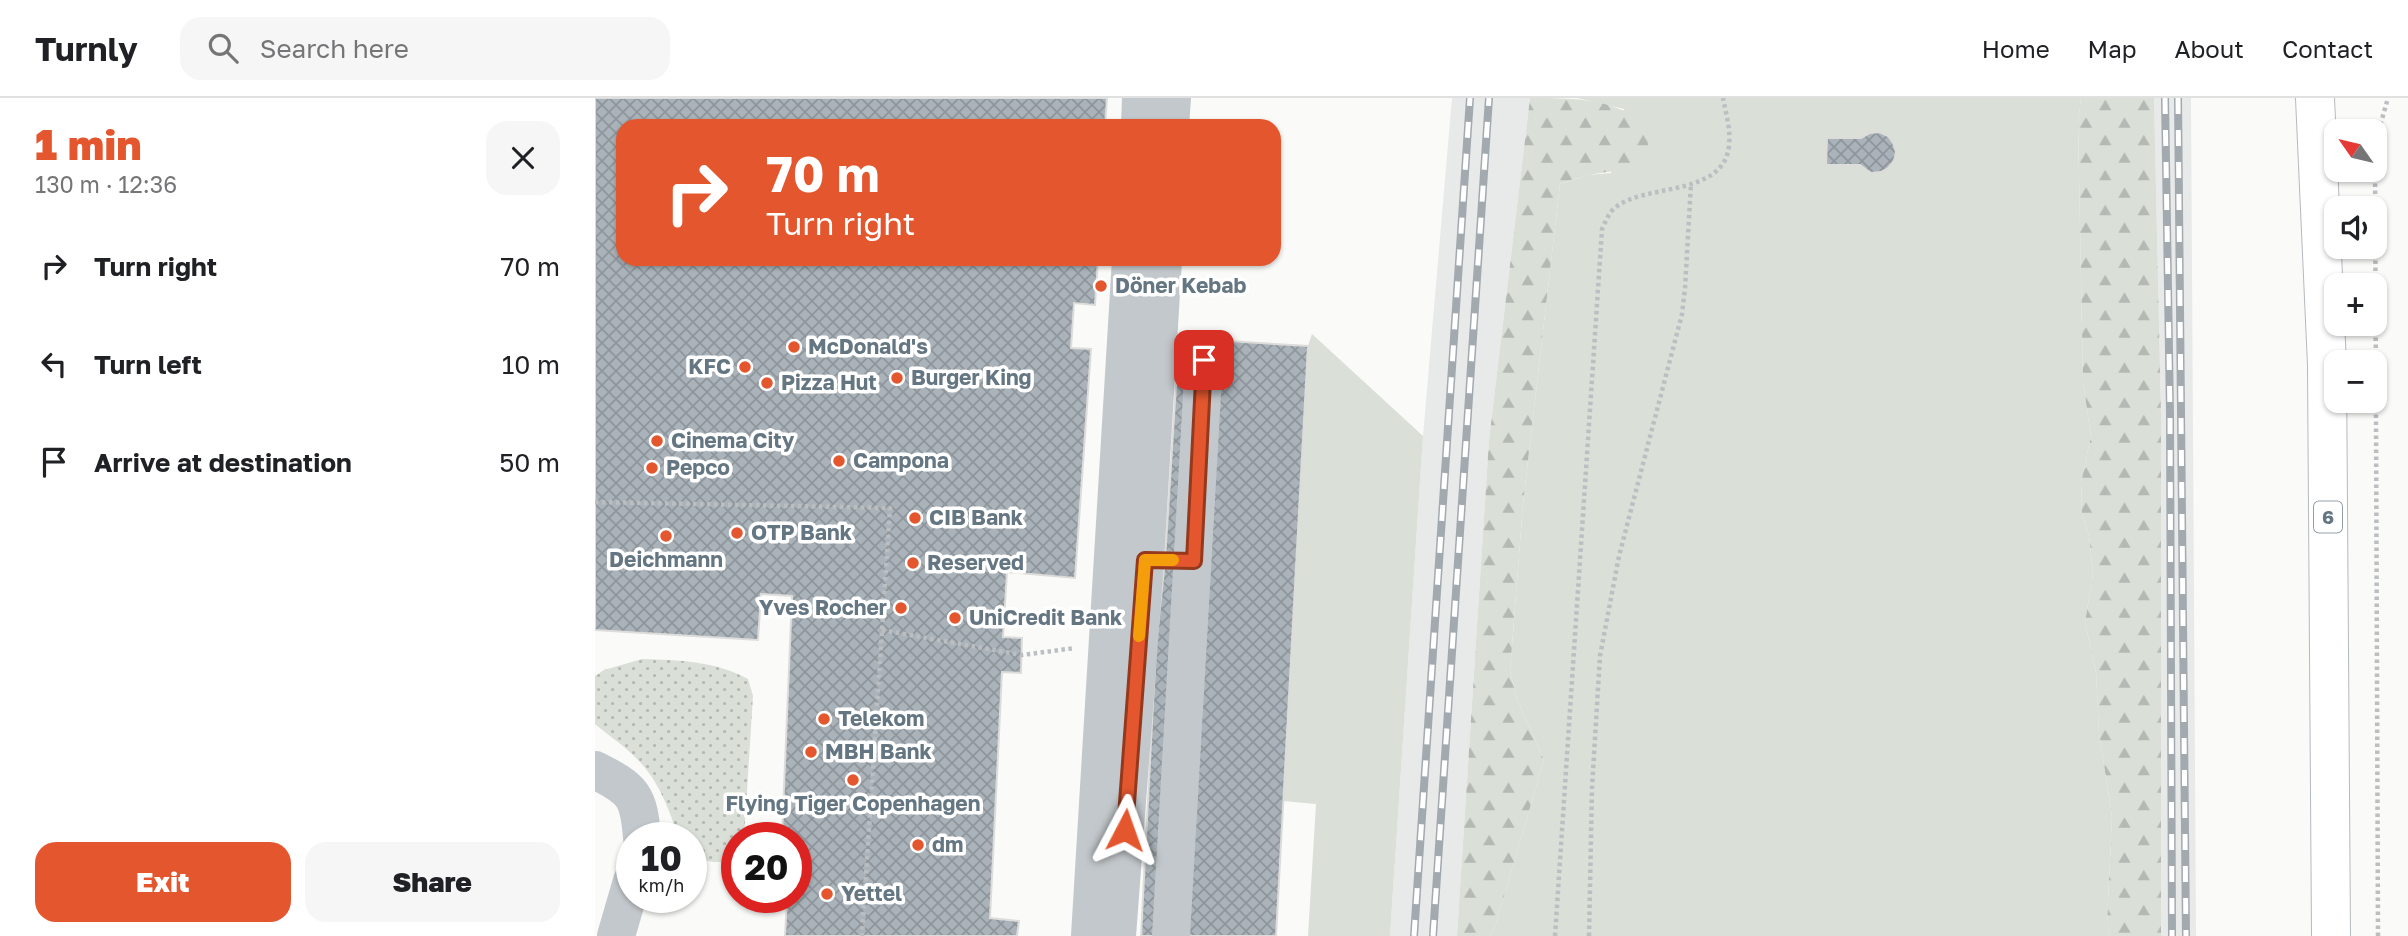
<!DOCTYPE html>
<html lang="en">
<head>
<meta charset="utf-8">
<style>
	body { margin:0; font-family:"Golos Text",sans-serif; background:#f6f6f6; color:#202124; height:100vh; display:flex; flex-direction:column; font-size:26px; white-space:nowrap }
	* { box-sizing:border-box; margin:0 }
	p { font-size:23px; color:#757577 }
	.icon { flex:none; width:38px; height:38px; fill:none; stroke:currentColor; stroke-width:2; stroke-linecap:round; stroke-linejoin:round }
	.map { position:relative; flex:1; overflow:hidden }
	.details { display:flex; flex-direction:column; background:#fff; width:595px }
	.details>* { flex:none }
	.hud { position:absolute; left:21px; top:21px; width:665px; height:147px; border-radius:21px; box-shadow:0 2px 5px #0004; background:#e4572e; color:#fff; overflow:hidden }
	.needle { width:46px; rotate:304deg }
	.buttons { position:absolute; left:1729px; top:21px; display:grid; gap:14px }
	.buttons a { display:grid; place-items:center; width:63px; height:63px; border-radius:14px; background:#fff; box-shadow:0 2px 5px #0004; font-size:35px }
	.speed { position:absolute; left:21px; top:724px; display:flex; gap:14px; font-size:35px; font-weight:700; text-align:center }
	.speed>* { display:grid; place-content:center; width:91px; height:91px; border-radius:50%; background:#fff; box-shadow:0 2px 5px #0004; line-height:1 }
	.speed small { font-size:18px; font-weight:400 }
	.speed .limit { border:10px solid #d22; background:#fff; color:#111 }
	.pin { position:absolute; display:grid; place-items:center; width:60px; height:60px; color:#fff; margin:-30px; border-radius:14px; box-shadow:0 4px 10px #0006 }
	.me { position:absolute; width:77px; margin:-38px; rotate:4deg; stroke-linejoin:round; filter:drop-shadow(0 0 5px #0008) }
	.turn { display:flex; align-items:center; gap:24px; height:147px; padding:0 35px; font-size:32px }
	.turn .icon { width:91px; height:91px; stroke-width:2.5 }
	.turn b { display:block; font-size:49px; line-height:60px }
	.round { display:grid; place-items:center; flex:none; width:74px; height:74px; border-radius:21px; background:#f6f6f6 }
	.overview { display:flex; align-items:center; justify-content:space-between; height:119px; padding:0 35px }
	h1 { font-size:42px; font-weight:800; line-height:52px; color:#e4572e }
	.action { display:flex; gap:14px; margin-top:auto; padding:14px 35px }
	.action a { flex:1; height:80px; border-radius:21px; background:#e4572e; color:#fff; font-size:28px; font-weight:800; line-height:80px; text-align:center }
	.action a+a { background:#f6f6f6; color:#202124 }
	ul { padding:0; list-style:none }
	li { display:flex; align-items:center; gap:21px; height:98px; padding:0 35px }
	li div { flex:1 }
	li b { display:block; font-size:26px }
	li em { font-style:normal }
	header { display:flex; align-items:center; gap:42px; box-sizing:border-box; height:98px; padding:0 35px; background:#fff; border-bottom:2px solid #e0e0e0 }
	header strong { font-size:33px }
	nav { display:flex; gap:38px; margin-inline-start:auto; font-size:24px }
	.search { width:490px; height:63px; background:#f6f6f6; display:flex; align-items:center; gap:18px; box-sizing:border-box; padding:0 24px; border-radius:21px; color:#757577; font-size:26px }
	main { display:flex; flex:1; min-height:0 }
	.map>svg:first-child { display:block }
	.built { fill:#e8e9e9 }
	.grass { fill:#dadfd7 }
	.forest { fill:url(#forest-firs) }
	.park { fill:url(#park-dots) }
	.building { fill:url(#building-cross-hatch); stroke:#dcdcda; stroke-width:2 }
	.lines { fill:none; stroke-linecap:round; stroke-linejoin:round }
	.major-casing { stroke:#b5babe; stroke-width:40 }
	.path { stroke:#bbbfc2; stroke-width:4.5; stroke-dasharray:3.5 3.5; stroke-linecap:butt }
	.minor { stroke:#c3c8cc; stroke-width:38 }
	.major { stroke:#fff; stroke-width:38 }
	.rail-casing { stroke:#a2aab0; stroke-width:8 }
	.rail { stroke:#fff; stroke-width:5; stroke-dasharray:16; stroke-linecap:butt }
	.route-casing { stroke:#94391e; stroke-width:18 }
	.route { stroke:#e4572e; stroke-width:12 }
	.slow { stroke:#f59e0b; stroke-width:12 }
	.poi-dot { fill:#e4572e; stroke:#fff; stroke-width:2.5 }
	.labels { text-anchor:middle; stroke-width:7; stroke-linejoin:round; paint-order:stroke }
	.shield { fill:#fff; stroke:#939fa8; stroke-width:2 }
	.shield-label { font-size:19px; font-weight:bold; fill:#657683 }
	.poi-label { font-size:21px; font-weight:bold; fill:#657683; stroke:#fff; text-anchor:start }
</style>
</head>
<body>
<header>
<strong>Turnly</strong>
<div class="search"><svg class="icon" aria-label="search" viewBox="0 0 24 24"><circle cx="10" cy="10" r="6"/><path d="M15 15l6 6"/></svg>Search here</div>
<nav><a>Home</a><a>Map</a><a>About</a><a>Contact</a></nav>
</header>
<main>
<section class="details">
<div class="overview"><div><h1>1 min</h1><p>130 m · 12:36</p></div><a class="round"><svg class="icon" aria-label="close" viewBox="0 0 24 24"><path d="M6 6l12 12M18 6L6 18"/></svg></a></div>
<ul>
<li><svg class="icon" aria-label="right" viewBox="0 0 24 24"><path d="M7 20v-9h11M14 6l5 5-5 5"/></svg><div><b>Turn right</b></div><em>70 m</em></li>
<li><svg class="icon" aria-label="left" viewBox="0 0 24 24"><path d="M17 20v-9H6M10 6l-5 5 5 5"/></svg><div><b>Turn left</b></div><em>10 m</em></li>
<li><svg class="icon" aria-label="arrive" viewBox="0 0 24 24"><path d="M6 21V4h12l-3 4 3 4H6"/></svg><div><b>Arrive at destination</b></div><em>50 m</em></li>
</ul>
<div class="action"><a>Exit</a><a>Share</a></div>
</section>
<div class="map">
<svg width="1813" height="838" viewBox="0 0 1813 838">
	<defs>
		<pattern id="forest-firs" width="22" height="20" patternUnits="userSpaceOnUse" patternTransform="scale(1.75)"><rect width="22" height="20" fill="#dadfd7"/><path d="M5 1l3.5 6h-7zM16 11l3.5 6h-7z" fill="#b4b9b4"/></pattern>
		<pattern id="park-dots" width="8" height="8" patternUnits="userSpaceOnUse" patternTransform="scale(1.75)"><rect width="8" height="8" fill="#dadfd7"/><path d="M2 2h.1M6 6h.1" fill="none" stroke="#b4b9b4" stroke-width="1.8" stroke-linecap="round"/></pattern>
		<pattern id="building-cross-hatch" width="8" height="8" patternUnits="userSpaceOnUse" patternTransform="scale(1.75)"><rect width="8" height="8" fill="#aab3b9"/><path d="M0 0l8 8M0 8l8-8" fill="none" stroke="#8e969c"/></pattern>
	</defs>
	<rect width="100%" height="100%" fill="#fafaf8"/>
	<g class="built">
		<path d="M857,0H935L894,342L862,838H795L828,338Z"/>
		<path d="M1559,0H1596L1601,838H1566V315Z"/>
	</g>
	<g class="grass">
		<path d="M982,0H1486L1483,25L1488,285L1496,338L1486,385L1487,415L1494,438L1498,476L1490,524L1501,574L1504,635L1517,718L1512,825L1515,838H895L899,832L949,662L922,601L915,573L928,406L965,86L993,77L1016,75L1029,11Z"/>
		<path d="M717,236L828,338L795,838H713L721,706L688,703L713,248Z"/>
	</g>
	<g class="forest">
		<path d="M935,0C980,0 1011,0 1051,24C1062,78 1028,69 991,78C982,80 973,83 965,86L928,406L915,573L922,601L949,662L899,832L895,838H862L894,342Z"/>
		<path d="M1486,0H1559L1566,315V838H1515L1512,825L1517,718L1504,635L1501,574L1490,524L1498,476L1494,438L1487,415L1486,385L1496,338L1488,285L1483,25Z"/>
	</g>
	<path class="park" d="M47,561C84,562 120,563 153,581L158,598L149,740H142V756C130,769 110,764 96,757V740H84C74,712 64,683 43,662C30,648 14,638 0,626V578L9,572Z"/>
	<g class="building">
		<path d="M0,0H512L510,28H28V161H503L500,207L479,205L476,250L496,251L480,480L412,474L408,539L427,540L426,575L407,574L395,820L424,823L422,838H190L192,800H201V740H171V736L187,737L197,498L166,496L163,542L0,532Z"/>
		<path d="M1284,34L1293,38L1298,45L1301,54L1299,63L1293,70L1286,74L1276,75L1265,67H1231L1232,40H1266L1275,35Z"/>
		<path d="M584,240L713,248L681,838H546L561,548L570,462Z"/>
	</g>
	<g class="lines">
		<g class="major-casing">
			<path id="major" d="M1720,0L1732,267L1736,838"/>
		</g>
		<g class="path">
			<path d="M0,404L295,410L267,838"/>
			<path d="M287,532L427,557L480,550"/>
			<path d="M960,838L1007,131C1011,123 1014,114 1021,109C1052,85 1128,99 1134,48C1136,32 1131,16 1128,0"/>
			<path d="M994,838L997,690L1005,558L1024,458L1087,216L1090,190L1096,86"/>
			<path d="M1783,838L1780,55L1783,35L1793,0"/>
		</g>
		<g class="minor">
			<path d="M545,28L546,0"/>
			<path d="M575,28L577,0"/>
			<path d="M0,672C38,691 44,697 47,740"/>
			<path d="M21,838L37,783"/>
			<path d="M495,838L536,161"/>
			<path d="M522,838L550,462L568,161"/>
			<path d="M576,838L609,262"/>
		</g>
		<use href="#major" class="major"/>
		<g class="rail-casing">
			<g id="rail">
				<path d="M1570,0L1575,316L1577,838"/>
				<path d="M1583,0L1591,838"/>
				<path d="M819,838L875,0"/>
				<path d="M838,838L894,0"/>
			</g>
		</g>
		<use href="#rail" class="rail"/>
	</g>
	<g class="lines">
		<g class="route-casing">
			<path id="route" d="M530,732L550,462L599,463L609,262"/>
		</g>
		<use href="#route" class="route"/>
		<path class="slow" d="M544,538L550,462H578"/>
	</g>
	<g class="poi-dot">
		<circle cx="506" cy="188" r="7"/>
		<circle cx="199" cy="249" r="7"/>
		<circle cx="150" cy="269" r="7"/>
		<circle cx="302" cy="280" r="7"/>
		<circle cx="172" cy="285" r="7"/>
		<circle cx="62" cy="343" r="7"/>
		<circle cx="244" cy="363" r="7"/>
		<circle cx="57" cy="370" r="7"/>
		<circle cx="320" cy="420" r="7"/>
		<circle cx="142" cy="435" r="7"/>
		<circle cx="71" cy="438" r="7"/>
		<circle cx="318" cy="465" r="7"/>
		<circle cx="306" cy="510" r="7"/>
		<circle cx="360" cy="520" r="7"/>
		<circle cx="229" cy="621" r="7"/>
		<circle cx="216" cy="654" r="7"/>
		<circle cx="258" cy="682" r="7"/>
		<circle cx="323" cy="747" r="7"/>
		<circle cx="232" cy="796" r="7"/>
	</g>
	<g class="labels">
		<rect class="shield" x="1719" y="403.5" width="28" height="31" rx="5"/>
		<g class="shield-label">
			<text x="1733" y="426">6</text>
		</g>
		<g class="poi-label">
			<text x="520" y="195">Döner Kebab</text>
			<text x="213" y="256">McDonald's</text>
			<text x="136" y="276" text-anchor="end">KFC</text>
			<text x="316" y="287">Burger King</text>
			<text x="186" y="292">Pizza Hut</text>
			<text x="76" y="350">Cinema City</text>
			<text x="258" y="370">Campona</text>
			<text x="71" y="377">Pepco</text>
			<text x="334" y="427">CIB Bank</text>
			<text x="156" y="442">OTP Bank</text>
			<text x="71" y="469" text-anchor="middle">Deichmann</text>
			<text x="332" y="472">Reserved</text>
			<text x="292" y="517" text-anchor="end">Yves Rocher</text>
			<text x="374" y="527">UniCredit Bank</text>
			<text x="243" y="628">Telekom</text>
			<text x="230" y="661">MBH Bank</text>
			<text x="258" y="713" text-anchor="middle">Flying Tiger Copenhagen</text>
			<text x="337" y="754">dm</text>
			<text x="246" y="803">Yettel</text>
		</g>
	</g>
</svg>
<div class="buttons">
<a><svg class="needle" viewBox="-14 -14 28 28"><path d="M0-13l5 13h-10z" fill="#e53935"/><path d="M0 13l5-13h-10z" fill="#757577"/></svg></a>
<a><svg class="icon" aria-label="sound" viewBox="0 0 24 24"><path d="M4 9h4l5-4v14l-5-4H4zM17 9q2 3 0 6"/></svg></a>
<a>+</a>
<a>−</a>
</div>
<div class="speed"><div>10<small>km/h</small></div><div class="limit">20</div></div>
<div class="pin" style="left:609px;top:262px;background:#d93025"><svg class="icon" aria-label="arrive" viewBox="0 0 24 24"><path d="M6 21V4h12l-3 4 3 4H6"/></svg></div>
<svg class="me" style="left:530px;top:732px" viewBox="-20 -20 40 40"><path d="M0-17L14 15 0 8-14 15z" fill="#e4572e" stroke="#fff" stroke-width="4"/></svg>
<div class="hud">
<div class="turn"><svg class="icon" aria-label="right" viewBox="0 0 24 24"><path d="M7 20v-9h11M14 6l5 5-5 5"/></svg><div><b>70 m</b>Turn right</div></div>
</div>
</div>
</main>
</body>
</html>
